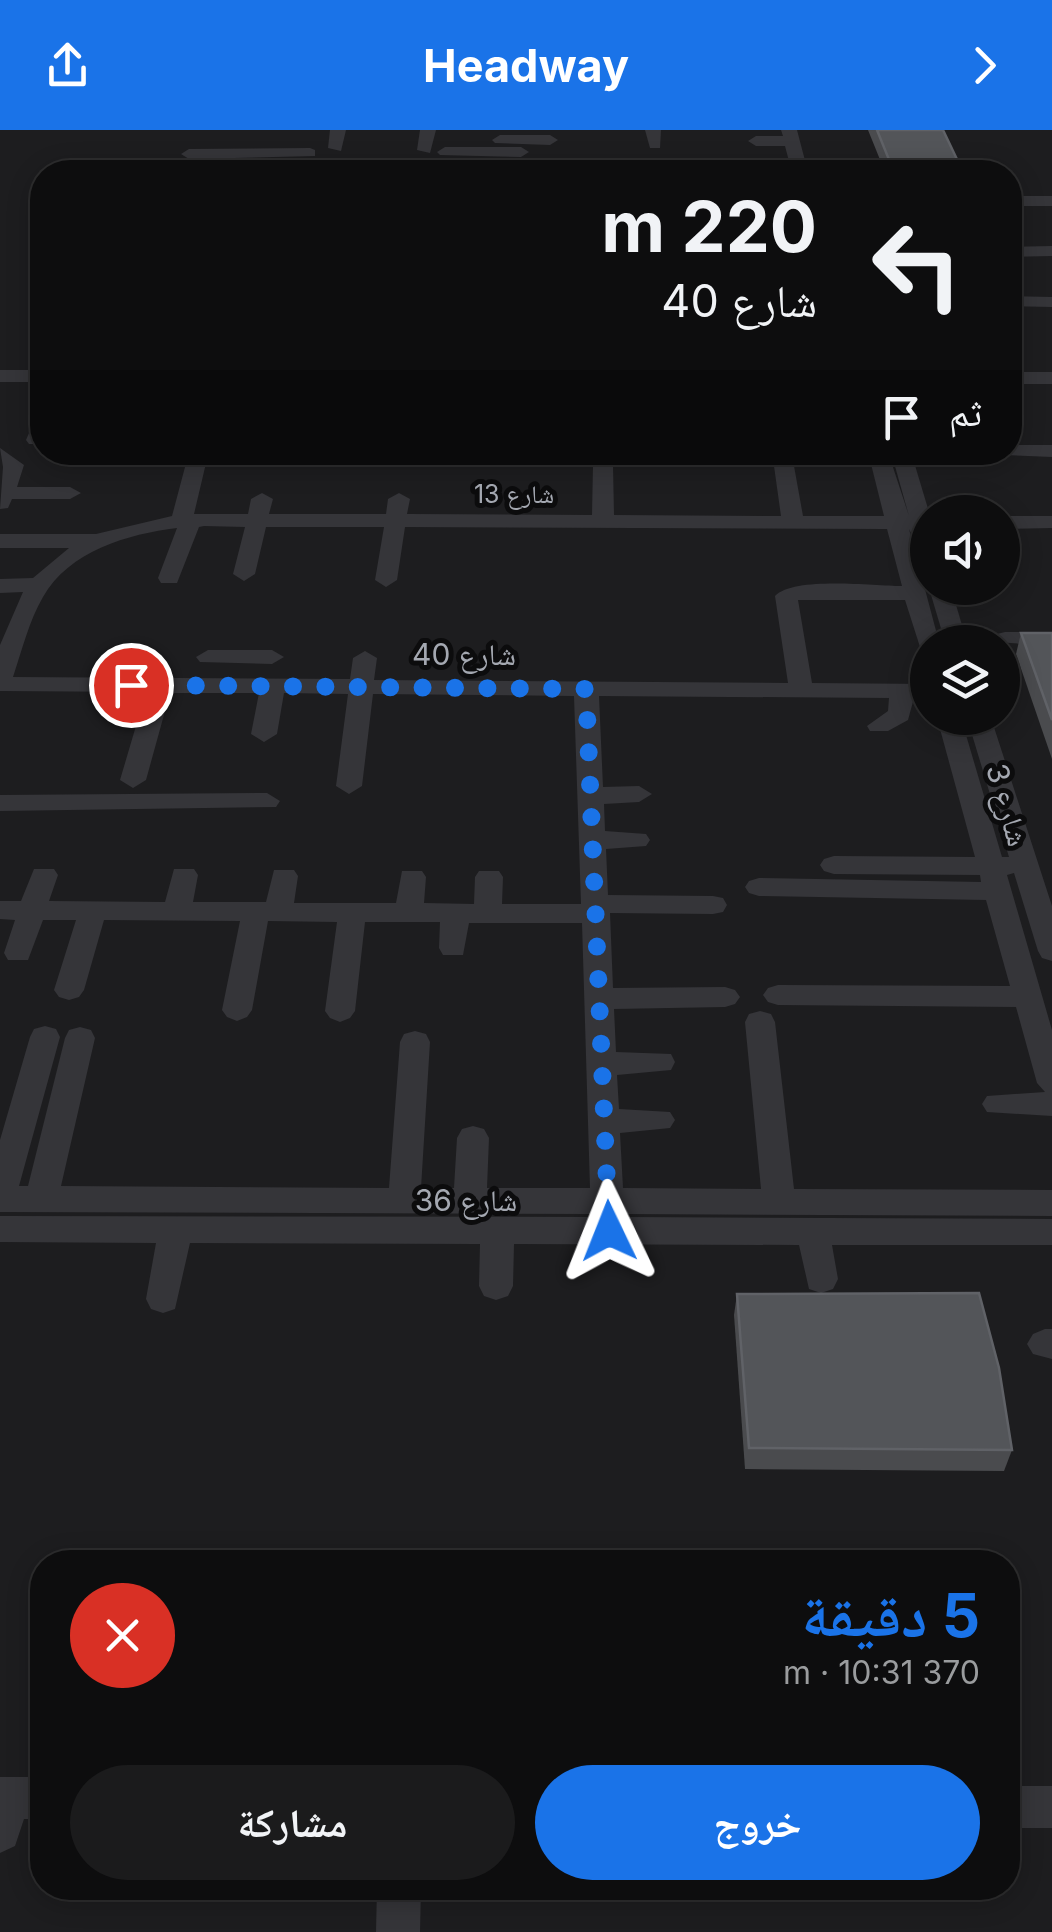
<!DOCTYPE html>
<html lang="ar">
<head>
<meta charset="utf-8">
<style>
	body { margin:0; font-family:Inter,"Noto Naskh Arabic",sans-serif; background:#1b1b1c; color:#f1f3f6; direction:rtl; height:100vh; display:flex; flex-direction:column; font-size:38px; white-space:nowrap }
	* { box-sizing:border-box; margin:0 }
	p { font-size:32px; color:#9a9c9e }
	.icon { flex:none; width:55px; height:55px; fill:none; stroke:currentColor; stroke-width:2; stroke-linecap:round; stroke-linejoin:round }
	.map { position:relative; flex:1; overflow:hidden; direction:ltr }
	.panel { position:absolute; left:30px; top:1420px; width:990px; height:350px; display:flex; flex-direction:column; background:#0d0d0e; border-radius:40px; box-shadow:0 5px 25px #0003,0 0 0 2px #2d2d2e; direction:rtl }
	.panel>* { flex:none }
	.top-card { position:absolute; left:30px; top:30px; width:992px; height:305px; border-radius:40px; box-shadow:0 5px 25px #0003,0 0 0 2px #2d2d2e; direction:rtl; background:#0d0d0e; color:#f1f3f6; overflow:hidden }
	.fabs { position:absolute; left:910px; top:365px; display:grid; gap:20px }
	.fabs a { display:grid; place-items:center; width:110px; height:110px; border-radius:50%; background:#0d0d0e; box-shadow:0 5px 25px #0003,0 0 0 2px #2d2d2e; font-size:50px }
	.pin { position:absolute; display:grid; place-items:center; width:85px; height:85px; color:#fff; margin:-42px; border:5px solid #fff; border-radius:50%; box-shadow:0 2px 10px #0007 }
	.me { position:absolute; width:110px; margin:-55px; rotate:358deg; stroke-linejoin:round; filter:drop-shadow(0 0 8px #0008) }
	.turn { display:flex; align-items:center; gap:35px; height:210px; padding:0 40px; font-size:45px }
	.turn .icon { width:130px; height:130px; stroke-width:2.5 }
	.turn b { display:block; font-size:70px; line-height:85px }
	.then { display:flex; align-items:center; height:95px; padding:0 40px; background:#0003; gap:20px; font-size:38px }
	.round { display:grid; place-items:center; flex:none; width:105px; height:105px; border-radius:52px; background:#1b1b1c }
	.headline { display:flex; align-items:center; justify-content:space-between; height:170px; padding:0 40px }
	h1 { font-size:60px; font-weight:700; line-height:75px; color:#1a73e8 }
	.action { display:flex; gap:20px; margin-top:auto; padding:20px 40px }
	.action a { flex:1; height:115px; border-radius:60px; background:#1a73e8; color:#fff; font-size:40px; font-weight:700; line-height:115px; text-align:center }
	.action a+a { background:#1b1b1c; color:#f1f3f6 }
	header { display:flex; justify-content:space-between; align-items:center; height:130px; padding:0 40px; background:#1a73e8; color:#fff; font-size:45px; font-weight:700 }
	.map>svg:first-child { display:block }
	.built { fill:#1d1d1f; fill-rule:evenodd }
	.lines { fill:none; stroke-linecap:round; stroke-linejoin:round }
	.minor { fill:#353539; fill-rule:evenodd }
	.wall { fill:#4a4b4e }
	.building { fill:#535559; stroke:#606267; stroke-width:2.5 }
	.route { stroke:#1a73e8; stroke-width:18; stroke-dasharray:0 32.4 }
	.labels { text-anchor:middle; stroke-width:10; stroke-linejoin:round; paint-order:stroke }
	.far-street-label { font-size:25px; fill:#a4a8b1; stroke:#0c0c0d }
	.street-label { font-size:30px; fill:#a4a8b1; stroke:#0c0c0d }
</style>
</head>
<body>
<header><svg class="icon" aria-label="forward" viewBox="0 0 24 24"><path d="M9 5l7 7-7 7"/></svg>Headway<svg class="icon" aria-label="share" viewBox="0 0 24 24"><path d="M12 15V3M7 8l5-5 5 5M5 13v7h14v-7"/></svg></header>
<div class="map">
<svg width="1052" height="1802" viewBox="0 0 1052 1802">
	<rect width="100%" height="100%" fill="#111112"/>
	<path class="built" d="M0,0H1052V1802H0ZM42,42H1010V322H42ZM928,382H1002V458H928ZM928,512H1002V588H928ZM42,1432H1008V1758H42Z"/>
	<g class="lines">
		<g class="minor">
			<path d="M330,0H346L341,21L328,18Z"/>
			<path d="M420,0H436L430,23L417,20Z"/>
			<path d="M645,0H661L660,18H650Z"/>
			<path d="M781,0H797L808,42H661L654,38L662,33L790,35L785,16H756L748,11L756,6H783Z"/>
			<path d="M500,5H550L558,10L550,15L495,13L492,10Z"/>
			<path d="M445,17H521L529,22L521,27L440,25L437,22Z"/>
			<path d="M310,18L315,20V26L189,29L181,24L189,19Z"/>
			<path d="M520,31H642L650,36L642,41L514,39L512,36Z"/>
			<rect x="1010" y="66" width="42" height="10"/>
			<path d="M1052,116V126L1010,127V117Z"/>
			<path d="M1010,166L1052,167V177L1010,176Z"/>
			<rect x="0" y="240" width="42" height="12"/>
			<rect x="1010" y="242" width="42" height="12"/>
			<path d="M42,287V314H29L26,310L35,289Z"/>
			<path d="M1010,315H1052V327L1003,325L1001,322H1010Z"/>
			<path d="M0,318L24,335L17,357H70L81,363L70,369H12L8,378L0,379L3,337Z"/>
			<path d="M189,322H363L353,328L207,329L194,384H248L251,369L262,363L273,369L269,384H386L388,369L399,363L410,369L407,384L592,385L593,335L603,329L613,335L614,385L781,386L774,336L784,330L794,336L803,386H884L868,322H888L909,386L891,322H911L929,382L928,422L920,421L909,399L939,512H928V519L920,517L905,470H798L812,553L928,554V568H914L908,590L888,601H870L867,596L888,581L889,568L599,566L603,657L639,656L652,664L639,672L604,674L605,701L646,704L650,710L646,716L606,719L608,765L713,766L723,768L727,775L723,782L713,784L610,783L613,858L725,857L735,860L740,867L735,874L725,877L614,879L616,922L671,924L675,932L671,940L617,945L619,979L670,982L675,990L670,998L620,1003L623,1058L761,1059L745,892L749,884L760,881L771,884L775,892L794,1059L1052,1060V1086L624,1084L625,1087L1052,1089V1115H832L838,1149L833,1159L821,1163L809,1159L799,1115L514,1114L513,1156L508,1166L496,1170L484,1166L479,1156L480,1114L190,1113L175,1179L163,1183L151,1179L146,1169L156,1113L0,1112V1086L591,1087V1084L0,1082V1010L30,907L34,899L45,896L56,899L60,907L19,1056H28L65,908L69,900L80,897L91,900L95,908L61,1056L389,1058L400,912L404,904L415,901L426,904L430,912L421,1058H454L457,1008L462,999L473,996L484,999L489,1008L487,1058H590L582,793H469L463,825H443L439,818L440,792H365L355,881L350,888L340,892L330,888L325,881L337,792L268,791L252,880L247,887L237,891L227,887L222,880L240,791L104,790L84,860L79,867L69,870L59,867L54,860L76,790H43L28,830H8L4,823L15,790L0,789V771H21L34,739H54L58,745L49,771L165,772L174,739H194L198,745L193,772H266L274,740H294L298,746L294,773H396L402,741H422L426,747L424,773L474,774L475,747L479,741H499L503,747L502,774H581L574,566L373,564L362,656L349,664L336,656L348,564L284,563L277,604L264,612L251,604L259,563H170L146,650L133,658L120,650L146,562L0,561V515L23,462L0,463V449L33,448L69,418H0V404H96L172,386ZM204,396L245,397L233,444L244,451L255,444L266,397H384L375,450L386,457L397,450L405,397L887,399L902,456C873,456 794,446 775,466L788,553L374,550L377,528L365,521L353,528L350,549L13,547C22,520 29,491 43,467C69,421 128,404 177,398L158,448L161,453H177L199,397Z"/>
			<path d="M1002,386H1052V398L1002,399Z"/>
			<path d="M929,458H951L967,512H945Z"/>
			<path d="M1005,502H1052V516L996,512L997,504Z"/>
			<path d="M208,520H272L284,527L272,534L200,532L196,527Z"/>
			<path d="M937,588H961L1002,727H1009L967,588H991L1052,776V831L1042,828L1038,821L1014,743L1007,745L1052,900V986L987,982L982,974L987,966L1045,962L1037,953L1016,877L778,875L768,872L763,865L768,858L778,855L1010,856L986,770L759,766L749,763L745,757L749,751L759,748L981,752L980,745L834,744L824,741L820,735L824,729L834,726L975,727Z"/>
			<path d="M267,663L280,671L276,677L0,681V665Z"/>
			<path d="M1045,1199H1052V1229L1033,1224L1027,1214L1033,1204Z"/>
			<path d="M0,1647H42V1689H24L15,1716L0,1723Z"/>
			<rect x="1008" y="1656" width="44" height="42"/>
			<path d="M377,1758H421L420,1802H376Z"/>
		</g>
	</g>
	<g class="wall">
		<path d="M868,0H943L963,42H885Z"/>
		<path d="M1021,503H1052V629L1016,524Z"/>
		<path d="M737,1164L1012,1320L1004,1341L745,1339L734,1185Z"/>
	</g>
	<g class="building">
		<path d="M877,0H943L963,42H894Z"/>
		<path d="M1021,503H1052V590Z"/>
		<path d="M979,1163L999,1238L1012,1320L749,1318L737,1164Z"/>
	</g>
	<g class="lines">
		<path class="route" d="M131,555L586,559L609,1101"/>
	</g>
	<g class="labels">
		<g class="far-street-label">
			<text x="514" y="373">شارع 13</text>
		</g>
		<g class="street-label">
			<text x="464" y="535">شارع 40</text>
			<text transform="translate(1007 675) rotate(74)" y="10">شارع 3</text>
			<text x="466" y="1081">شارع 36</text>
		</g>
	</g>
</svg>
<div class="fabs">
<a><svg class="icon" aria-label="sound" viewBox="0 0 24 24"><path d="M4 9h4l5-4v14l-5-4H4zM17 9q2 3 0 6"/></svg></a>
<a><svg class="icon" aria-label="layers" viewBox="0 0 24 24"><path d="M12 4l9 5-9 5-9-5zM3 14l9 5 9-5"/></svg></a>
</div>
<div class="pin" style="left:131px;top:555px;background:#d93025"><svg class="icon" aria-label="arrive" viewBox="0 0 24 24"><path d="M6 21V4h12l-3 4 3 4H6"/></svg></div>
<svg class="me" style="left:609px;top:1101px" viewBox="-20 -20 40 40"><path d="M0-17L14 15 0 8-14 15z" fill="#1a73e8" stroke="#fff" stroke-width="4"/></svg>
<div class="top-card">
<div class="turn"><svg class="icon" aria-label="left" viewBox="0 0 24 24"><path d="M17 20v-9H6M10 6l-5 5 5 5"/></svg><div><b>220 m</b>شارع 40</div></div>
<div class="then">ثم<svg class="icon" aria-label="arrive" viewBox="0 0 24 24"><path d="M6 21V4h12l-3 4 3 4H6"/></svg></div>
</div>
<section class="panel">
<div class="headline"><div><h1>5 دقيقة</h1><p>370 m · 10:31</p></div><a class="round" style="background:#d93025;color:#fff"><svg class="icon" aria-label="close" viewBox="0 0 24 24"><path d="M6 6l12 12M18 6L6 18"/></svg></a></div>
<div class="action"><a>خروج</a><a>مشاركة</a></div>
</section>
</div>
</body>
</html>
